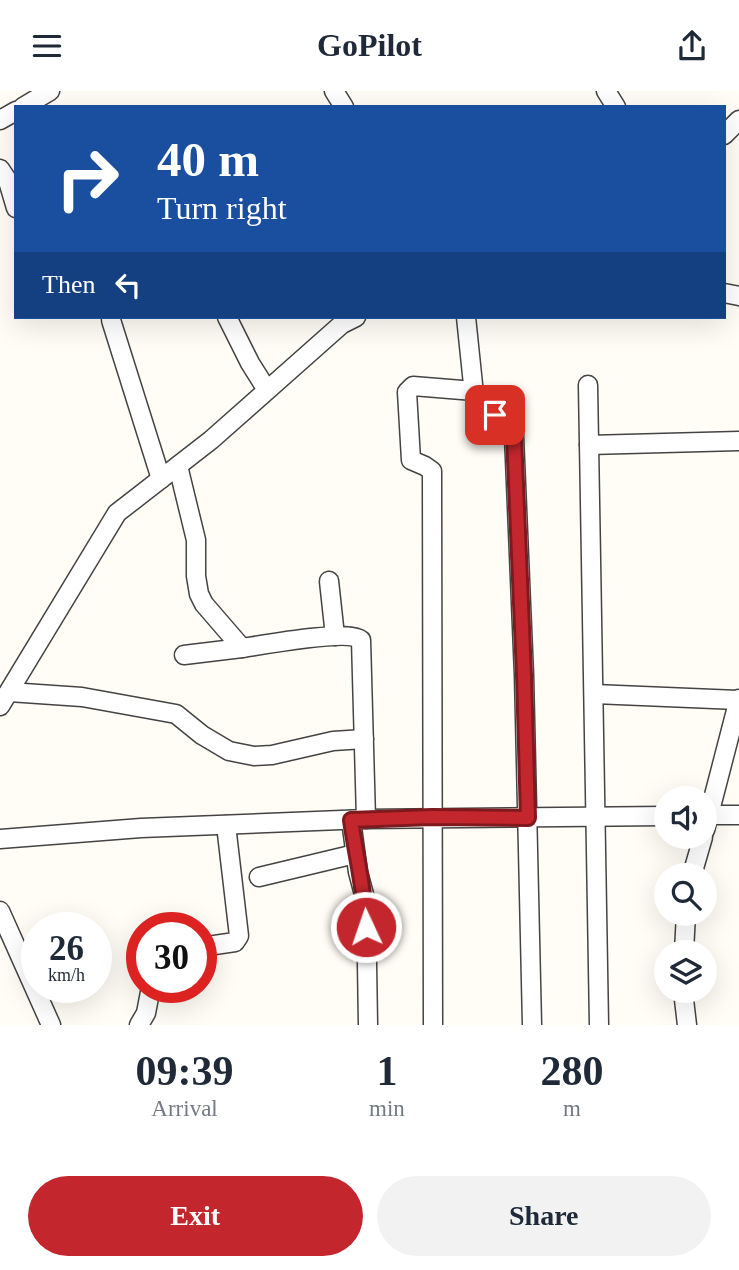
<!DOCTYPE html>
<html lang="en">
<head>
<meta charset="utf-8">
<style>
	body { margin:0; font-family:"Times New Roman",serif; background:#f2f2f3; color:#1f2937; height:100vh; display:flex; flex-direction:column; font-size:26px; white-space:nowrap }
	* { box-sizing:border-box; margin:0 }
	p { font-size:23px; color:#747a83 }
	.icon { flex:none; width:38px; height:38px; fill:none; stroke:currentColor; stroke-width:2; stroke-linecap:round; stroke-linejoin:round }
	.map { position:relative; height:934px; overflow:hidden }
	.details { display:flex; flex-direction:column; background:#fff; flex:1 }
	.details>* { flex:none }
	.banner { position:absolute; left:14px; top:14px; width:712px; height:214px; border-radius:0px; box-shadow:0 7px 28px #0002; background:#1a4fa0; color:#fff; overflow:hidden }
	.controls { position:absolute; left:654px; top:695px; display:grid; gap:14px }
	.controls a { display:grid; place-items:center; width:63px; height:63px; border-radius:50%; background:#fff; box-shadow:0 7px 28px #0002; font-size:35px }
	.speed { position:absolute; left:21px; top:821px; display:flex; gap:14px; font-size:35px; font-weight:700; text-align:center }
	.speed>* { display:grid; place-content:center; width:91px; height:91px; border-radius:50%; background:#fff; box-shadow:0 7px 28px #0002; line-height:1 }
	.speed small { font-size:18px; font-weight:400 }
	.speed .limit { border:10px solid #d22; background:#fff; color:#111 }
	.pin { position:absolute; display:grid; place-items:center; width:60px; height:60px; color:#fff; margin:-30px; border-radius:14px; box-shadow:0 4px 10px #0006 }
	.me { position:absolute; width:77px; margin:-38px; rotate:357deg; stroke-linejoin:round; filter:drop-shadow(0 0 5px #0008) }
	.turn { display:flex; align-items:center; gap:24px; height:147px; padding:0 28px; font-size:32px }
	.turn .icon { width:91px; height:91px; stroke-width:2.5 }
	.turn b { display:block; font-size:49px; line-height:60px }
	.then { display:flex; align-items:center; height:66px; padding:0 28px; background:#0003; gap:14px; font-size:26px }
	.eta { display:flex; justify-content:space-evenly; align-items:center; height:119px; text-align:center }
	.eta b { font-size:42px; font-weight:800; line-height:49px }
	.cta { display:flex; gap:14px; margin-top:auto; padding:14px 28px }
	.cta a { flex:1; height:80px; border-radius:42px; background:#c4262e; color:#fff; font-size:28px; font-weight:800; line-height:80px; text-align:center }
	.cta a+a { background:#f2f2f3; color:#1f2937 }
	header { display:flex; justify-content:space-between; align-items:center; height:91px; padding:0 28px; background:#fff; font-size:32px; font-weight:800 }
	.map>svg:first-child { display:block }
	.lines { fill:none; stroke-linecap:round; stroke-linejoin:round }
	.street-casing { stroke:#444; stroke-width:21 }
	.street { stroke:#fff; stroke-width:18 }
	.route-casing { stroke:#7f191e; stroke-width:18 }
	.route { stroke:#c4262e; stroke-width:12 }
</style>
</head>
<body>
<header><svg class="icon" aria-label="menu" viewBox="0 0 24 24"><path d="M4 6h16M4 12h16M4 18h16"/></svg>GoPilot<svg class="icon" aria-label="share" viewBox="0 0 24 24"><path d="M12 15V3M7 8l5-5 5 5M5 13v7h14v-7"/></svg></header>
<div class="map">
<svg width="739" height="934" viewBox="0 0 739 934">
	<rect width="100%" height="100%" fill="#fffdf5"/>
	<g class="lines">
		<g class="street-casing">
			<g id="street">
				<path d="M334,0L344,16"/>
				<path d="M606,0L616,16"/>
				<path d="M23,16L50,0"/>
				<path d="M0,29L16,20"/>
				<path d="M724,44L739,29"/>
				<path d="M0,78L8,90L16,117"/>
				<path d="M724,202L739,205"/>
				<path d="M227,226L250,272L267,299"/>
				<path d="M466,226L474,303C482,323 510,324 514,345L524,584L532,934"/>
				<path d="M111,229L161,388"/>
				<path d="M588,294L599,934"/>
				<path d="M589,354L739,350"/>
				<path d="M178,375L196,449V485L199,503L204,513L242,557C262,554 348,538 361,549L366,728"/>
				<path d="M329,490L335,545"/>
				<path d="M184,564L242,557"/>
				<path d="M9,601L82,606L176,623L202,644L229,660L254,665L272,664L333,650L364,648"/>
				<path d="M594,603L738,609"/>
				<path d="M0,615L117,422L211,349L342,233L356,226"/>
				<path d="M705,724H739"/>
				<path d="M351,729L358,781L366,811L368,934"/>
				<path d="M705,739L739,608"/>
				<path d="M0,748L141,737L366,728L667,725"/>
				<path d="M692,784L703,746"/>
				<path d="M259,786L355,763"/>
				<path d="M0,820L51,934"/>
				<path d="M201,856L235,851L239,845L226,734"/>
				<path d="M684,861L686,822"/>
				<path d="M683,900L687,934"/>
				<path d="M139,934L146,922L151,896"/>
				<path d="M433,934L432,380L425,375L411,369L407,301L413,295L474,300"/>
			</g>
		</g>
		<use href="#street" class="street"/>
	</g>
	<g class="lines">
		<g class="route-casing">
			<path id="route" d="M366,836C365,800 356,765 351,729L432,726L528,727L524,584L514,345L509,333L495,324"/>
		</g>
		<use href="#route" class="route"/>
	</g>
</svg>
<div class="controls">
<a><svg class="icon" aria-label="sound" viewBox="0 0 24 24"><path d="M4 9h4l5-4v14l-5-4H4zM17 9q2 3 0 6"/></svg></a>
<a><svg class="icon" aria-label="search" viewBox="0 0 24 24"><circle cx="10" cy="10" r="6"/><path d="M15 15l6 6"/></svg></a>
<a><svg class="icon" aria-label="layers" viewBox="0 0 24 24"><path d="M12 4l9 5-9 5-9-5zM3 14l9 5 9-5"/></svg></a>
</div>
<div class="speed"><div>26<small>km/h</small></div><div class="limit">30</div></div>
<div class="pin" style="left:495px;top:324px;background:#d93025"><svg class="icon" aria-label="arrive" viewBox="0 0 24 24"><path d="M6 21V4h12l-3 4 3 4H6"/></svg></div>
<svg class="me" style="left:366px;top:836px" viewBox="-20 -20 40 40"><circle r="17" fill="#c4262e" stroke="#fff" stroke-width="3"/><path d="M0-11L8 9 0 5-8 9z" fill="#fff"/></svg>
<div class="banner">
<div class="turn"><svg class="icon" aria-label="right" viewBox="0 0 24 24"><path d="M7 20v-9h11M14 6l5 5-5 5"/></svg><div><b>40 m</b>Turn right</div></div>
<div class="then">Then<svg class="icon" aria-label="left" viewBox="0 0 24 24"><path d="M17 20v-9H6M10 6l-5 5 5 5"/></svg></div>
</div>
</div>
<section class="details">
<div class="eta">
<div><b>09:39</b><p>Arrival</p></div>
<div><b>1</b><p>min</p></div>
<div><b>280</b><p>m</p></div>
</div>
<div class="cta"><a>Exit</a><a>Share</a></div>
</section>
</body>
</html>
